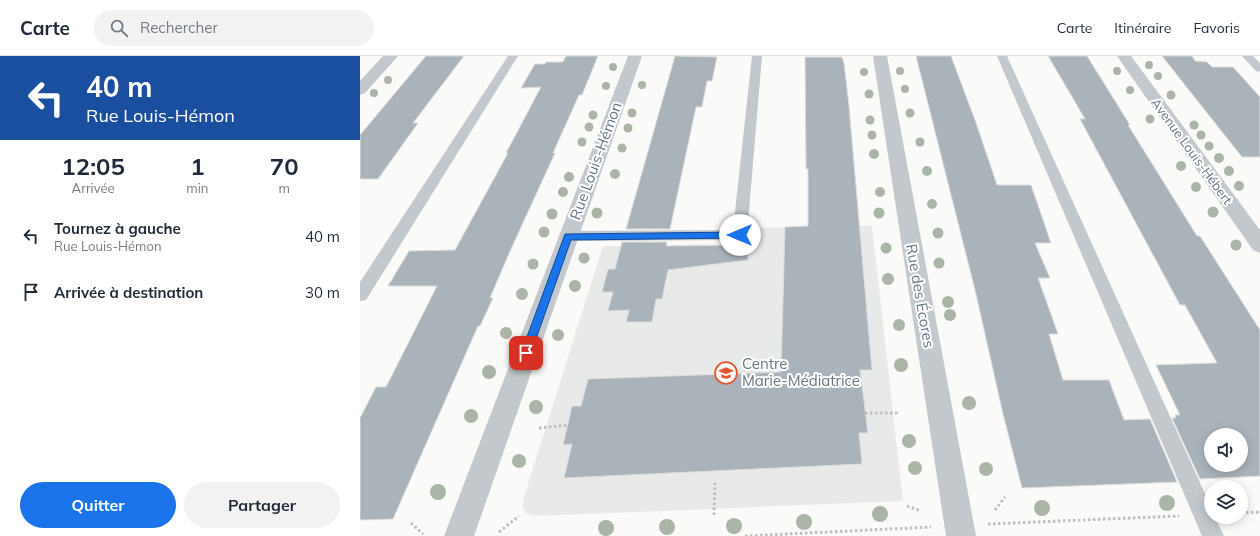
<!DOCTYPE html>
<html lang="fr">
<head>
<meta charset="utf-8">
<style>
	body { margin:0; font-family:Mulish,sans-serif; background:#f2f2f3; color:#1f2937; height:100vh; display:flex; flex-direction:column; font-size:15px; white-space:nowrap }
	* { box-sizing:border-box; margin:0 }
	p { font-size:13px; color:#747a83 }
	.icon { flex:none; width:22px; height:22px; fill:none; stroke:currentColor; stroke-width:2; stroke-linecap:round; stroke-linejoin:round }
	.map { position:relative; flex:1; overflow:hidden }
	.side { display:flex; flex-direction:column; background:#fff; width:360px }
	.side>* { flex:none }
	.hud { background:#1a4fa0; color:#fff; overflow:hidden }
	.buttons { position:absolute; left:844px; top:372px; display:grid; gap:8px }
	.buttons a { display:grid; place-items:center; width:44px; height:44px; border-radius:50%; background:#fff; box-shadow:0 2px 10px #0003; font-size:20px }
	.pin { position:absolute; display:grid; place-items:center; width:34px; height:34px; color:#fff; margin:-17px; border-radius:8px; box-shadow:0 2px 6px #0006 }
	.me { position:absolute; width:44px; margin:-22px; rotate:270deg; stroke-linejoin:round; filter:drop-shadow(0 0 3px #0008) }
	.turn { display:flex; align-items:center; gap:14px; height:84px; padding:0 20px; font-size:18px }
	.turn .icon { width:52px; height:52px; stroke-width:2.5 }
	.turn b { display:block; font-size:28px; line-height:34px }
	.eta { display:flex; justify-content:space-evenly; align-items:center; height:68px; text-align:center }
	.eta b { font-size:24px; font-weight:700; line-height:28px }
	.primary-button { display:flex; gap:8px; margin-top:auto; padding:8px 20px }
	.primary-button a { flex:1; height:46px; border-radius:24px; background:#1a73e8; color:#fff; font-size:16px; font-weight:700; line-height:46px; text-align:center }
	.primary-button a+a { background:#f2f2f3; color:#1f2937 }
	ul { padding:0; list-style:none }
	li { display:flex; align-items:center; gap:12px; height:56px; padding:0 20px }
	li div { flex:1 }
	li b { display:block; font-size:15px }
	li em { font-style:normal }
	header { display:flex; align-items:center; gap:24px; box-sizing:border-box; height:56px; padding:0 20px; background:#fff; border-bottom:1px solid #e0e1e3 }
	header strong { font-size:19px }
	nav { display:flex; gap:22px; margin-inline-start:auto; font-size:14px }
	.search { width:280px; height:36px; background:#f2f2f3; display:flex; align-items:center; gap:10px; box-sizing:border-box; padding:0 14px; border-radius:22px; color:#747a83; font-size:15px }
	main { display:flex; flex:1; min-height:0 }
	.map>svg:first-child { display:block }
	.built { fill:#e8e9e9 }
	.building { fill:#aab3b9; stroke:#dcdcda; fill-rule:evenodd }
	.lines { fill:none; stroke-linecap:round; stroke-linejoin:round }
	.path { stroke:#bbbfc2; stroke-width:3; stroke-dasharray:2.5 2.5; stroke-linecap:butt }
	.lane { fill:#c3c8cc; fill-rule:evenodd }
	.street { fill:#c3c8cc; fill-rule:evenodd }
	.tree { fill:#aab4a7 }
	.route { fill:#1a73e8; stroke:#114b97 }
	.labels { text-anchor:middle; stroke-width:4; stroke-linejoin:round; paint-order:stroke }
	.far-street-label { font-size:13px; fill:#657683; stroke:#fff }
	.street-label { font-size:15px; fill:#657683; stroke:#fff }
	.poi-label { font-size:15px; fill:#657683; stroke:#fff; text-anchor:start }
</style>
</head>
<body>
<header>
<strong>Carte</strong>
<div class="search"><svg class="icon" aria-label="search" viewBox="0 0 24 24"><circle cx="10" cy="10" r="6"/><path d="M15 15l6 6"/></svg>Rechercher</div>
<nav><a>Carte</a><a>Itinéraire</a><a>Favoris</a></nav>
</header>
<main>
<section class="side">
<div class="hud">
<div class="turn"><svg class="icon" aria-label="left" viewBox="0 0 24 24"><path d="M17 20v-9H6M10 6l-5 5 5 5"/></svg><div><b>40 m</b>Rue Louis-Hémon</div></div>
</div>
<div class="eta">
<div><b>12:05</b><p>Arrivée</p></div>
<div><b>1</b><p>min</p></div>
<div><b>70</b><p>m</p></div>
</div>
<ul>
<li><svg class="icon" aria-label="left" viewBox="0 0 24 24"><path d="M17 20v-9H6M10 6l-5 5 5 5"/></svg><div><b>Tournez à gauche</b><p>Rue Louis-Hémon</p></div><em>40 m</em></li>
<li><svg class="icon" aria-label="arrive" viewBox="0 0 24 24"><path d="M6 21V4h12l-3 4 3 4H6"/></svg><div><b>Arrivée à destination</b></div><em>30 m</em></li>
</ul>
<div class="primary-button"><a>Quitter</a><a>Partager</a></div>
</section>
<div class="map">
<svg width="900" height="480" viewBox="0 0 900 480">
	<rect width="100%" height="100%" fill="#fafaf8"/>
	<path class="built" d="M512,170L543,445L176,460L167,458L163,452V444L243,190L388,188L390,172Z"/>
	<g class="building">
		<path d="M66,0H104L53,67H58L18,123H0V79Z"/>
		<path d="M206,0H238L222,39H219L193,97H195L151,193L130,242H133L120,270H118L33,463L0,464V362L16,331H26L77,230H28L49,195L95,194L148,97H146L181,31L161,32L175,8H185L186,6H203Z"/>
		<path d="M315,0L357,1L352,25H347L342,51H336L310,173H266Z"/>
		<path d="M556,0H591L615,64L637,129H671L691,187H675L690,222H678L698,278H689L703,324H749L764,364L790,363L817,426L662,432L643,358L616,238Z"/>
		<path d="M688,0H727L770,69H768L837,180H840L900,274V420L840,423L812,362H816L815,359H820L796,309L857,307L825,249H820L720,63H725ZM851,379H881V409H851Z"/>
		<path d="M802,0H832L835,5L847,6L852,11H873L900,41V101H882Z"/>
		<path d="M445,1H482L484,7L489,50L512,314H500L508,377H499L502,408L204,422L212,388L203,389L212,350H221L228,323L421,316L425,171L448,170V113H446Z"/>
		<path d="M262,186H307L306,190L387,189L388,204L308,214L302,243H296L292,266H266L269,254L248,255L253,236H242L248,213H255Z"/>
	</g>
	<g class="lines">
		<g class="path">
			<path d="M505,357H538"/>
			<path d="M179,372L208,369"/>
			<path d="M547,450L561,455"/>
			<path d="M635,454L645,441"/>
			<path d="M881,457L900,456"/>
			<path d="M354,459L355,424"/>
			<path d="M51,467L63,478"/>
			<path d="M628,468L819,460"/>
			<path d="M139,476L159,460"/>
			<path d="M385,480L571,471"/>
		</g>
		<g class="lane">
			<path d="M148,0H158L6,244L0,245V226Z"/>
			<path d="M392,0H402L387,179L385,183L380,184L208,185L203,184L201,180L203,176L208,175L373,174Z"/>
			<path d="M637,0H647L851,451V461H855L864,480H842Z"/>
			<path d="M882,0H893L900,7V16L896,15Z"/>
		</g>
		<g class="street">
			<path d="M23,0H38L5,37L0,39V25Z"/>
			<path d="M268,0H282L114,480H84Z"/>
			<path d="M513,0H527L616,480H586Z"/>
			<path d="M757,0H771L900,174V197L893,194Z"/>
		</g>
	</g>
	<g class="tree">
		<circle cx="789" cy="9" r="4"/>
		<circle cx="253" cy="11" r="4"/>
		<circle cx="540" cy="15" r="4"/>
		<circle cx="757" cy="15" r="4"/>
		<circle cx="504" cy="16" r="4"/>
		<circle cx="798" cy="20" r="4"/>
		<circle cx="28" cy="24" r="4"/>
		<circle cx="282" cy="29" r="4"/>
		<circle cx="246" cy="30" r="4"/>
		<circle cx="545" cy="33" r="4"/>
		<circle cx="770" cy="34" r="4"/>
		<circle cx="14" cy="37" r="4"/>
		<circle cx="509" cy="38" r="4.5"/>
		<circle cx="811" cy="39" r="4.5"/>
		<circle cx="272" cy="57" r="4.5"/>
		<circle cx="550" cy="57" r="4.5"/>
		<circle cx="233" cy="59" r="4.5"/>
		<circle cx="790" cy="63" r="4.5"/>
		<circle cx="510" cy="64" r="4.5"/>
		<circle cx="834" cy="69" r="4.5"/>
		<circle cx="229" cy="71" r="4.5"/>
		<circle cx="268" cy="72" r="4.5"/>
		<circle cx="512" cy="79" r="4.5"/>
		<circle cx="841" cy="79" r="4.5"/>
		<circle cx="222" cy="86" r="4.5"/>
		<circle cx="560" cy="86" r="4.5"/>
		<circle cx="849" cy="90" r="4.5"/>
		<circle cx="262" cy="92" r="4.5"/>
		<circle cx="514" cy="98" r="5"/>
		<circle cx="859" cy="102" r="5"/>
		<circle cx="821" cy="110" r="5"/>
		<circle cx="567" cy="115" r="5"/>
		<circle cx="869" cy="115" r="5"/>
		<circle cx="255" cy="118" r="5"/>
		<circle cx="209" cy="121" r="5"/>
		<circle cx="879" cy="130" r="5"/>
		<circle cx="836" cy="131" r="5"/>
		<circle cx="203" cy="136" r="5"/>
		<circle cx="520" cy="136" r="5"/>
		<circle cx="572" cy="148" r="5"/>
		<circle cx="853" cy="156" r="5.5"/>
		<circle cx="237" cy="157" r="5.5"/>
		<circle cx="519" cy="157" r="5.5"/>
		<circle cx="192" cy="158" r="5.5"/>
		<circle cx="184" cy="176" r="5.5"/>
		<circle cx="578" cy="177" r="5.5"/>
		<circle cx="876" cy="189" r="5.5"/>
		<circle cx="526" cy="192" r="5.5"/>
		<circle cx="224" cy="202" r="5.5"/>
		<circle cx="579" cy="207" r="5.5"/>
		<circle cx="173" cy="208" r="5.5"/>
		<circle cx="528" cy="223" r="6"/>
		<circle cx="215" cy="230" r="6"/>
		<circle cx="162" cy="238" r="6"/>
		<circle cx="588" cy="246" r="6"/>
		<circle cx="590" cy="259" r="6"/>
		<circle cx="539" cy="269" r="6"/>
		<circle cx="146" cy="277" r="6"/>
		<circle cx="198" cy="279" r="6"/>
		<circle cx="541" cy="309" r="7"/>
		<circle cx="129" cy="316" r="7"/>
		<circle cx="609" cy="347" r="7"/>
		<circle cx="176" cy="351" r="7"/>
		<circle cx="111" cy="360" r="7"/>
		<circle cx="549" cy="385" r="7"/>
		<circle cx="159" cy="405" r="7"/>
		<circle cx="555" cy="412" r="7"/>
		<circle cx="626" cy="413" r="7"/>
		<circle cx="78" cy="436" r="8"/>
		<circle cx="807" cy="447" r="8"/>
		<circle cx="682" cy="452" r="8"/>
		<circle cx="520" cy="458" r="8"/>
		<circle cx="444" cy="466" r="8"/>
		<circle cx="374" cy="470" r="8"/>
		<circle cx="307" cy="471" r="8"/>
		<circle cx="246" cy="472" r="8"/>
	</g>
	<path class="route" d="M380,176L384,179L380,182L211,184L171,297L170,300L166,301L163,300L161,297L205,178Z"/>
	<defs>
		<g id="school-ring" transform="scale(1.15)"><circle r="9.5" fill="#fff" stroke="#e4572e" stroke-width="1.5"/><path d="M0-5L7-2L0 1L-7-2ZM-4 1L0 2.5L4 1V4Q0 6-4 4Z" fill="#e4572e"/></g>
	</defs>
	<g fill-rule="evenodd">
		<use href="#school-ring" x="366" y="317"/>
	</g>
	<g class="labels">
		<g class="far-street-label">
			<text transform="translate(832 95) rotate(54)" y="5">Avenue Louis-Hébert</text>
		</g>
		<g class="street-label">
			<text transform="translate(236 105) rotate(-70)" y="5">Rue Louis-Hémon</text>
			<text transform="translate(560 240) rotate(80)" y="5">Rue des Écores</text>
		</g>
		<g class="poi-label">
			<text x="382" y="313">Centre<tspan x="382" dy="17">Marie-Médiatrice</tspan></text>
		</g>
	</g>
</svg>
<div class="buttons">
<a><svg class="icon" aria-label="sound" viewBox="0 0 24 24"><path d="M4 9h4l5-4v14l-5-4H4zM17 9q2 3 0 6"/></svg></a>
<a><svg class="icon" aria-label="layers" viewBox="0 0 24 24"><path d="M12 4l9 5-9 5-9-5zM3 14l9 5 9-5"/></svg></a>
</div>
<div class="pin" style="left:166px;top:297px;background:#d93025"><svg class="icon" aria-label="arrive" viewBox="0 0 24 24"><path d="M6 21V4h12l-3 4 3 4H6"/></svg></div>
<svg class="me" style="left:380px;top:179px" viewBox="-20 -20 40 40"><circle r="19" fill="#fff"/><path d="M0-13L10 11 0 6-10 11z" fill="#1a73e8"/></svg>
</div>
</main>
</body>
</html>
